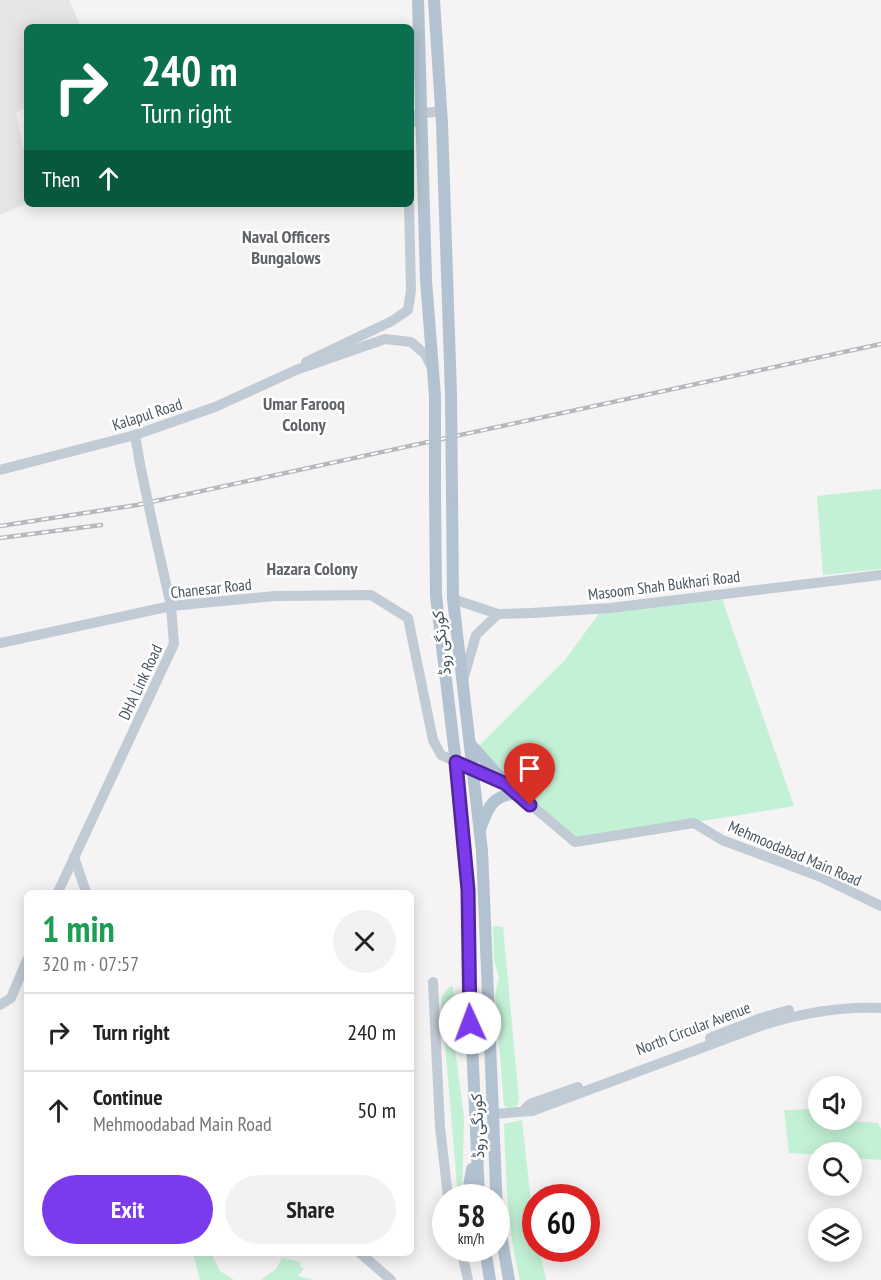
<!DOCTYPE html>
<html lang="en">
<head>
<meta charset="utf-8">
<style>
	body { margin:0; font-family:"PT Sans Narrow",Vazirmatn,sans-serif; background:#f2f2f2; color:#222; height:100vh; display:flex; flex-direction:column; font-size:22px; white-space:nowrap }
	* { box-sizing:border-box; margin:0 }
	p { font-size:20px; color:#767676 }
	.icon { flex:none; width:33px; height:33px; fill:none; stroke:currentColor; stroke-width:2; stroke-linecap:round; stroke-linejoin:round }
	.map { position:relative; flex:1; overflow:hidden }
	.sheet { position:absolute; left:24px; top:890px; width:390px; height:366px; display:flex; flex-direction:column; background:#fff; border-radius:9px; box-shadow:0 3px 15px #0003 }
	.sheet>* { flex:none }
	.top-card { position:absolute; left:24px; top:24px; width:390px; height:183px; border-radius:9px; box-shadow:0 3px 15px #0003; background:#0b6e4f; color:#fff; overflow:hidden }
	.buttons { position:absolute; left:808px; top:1076px; display:grid; gap:12px }
	.buttons a { display:grid; place-items:center; width:54px; height:54px; border-radius:50%; background:#fff; box-shadow:0 3px 15px #0003; font-size:30px }
	.speed { position:absolute; left:432px; top:1184px; display:flex; gap:12px; font-size:30px; font-weight:700; text-align:center }
	.speed>* { display:grid; place-content:center; width:78px; height:78px; border-radius:50%; background:#fff; box-shadow:0 3px 15px #0003; line-height:1 }
	.speed small { font-size:15px; font-weight:400 }
	.speed .limit { border:9px solid #d22; background:#fff; color:#111 }
	.pin { position:absolute; display:grid; place-items:center; width:51px; height:51px; color:#fff; margin:-62px -26px; border-radius:50% 50% 50% 0; rotate:-45deg; box-shadow:0 0 6px #0007 }
	.pin .icon { rotate:45deg }
	.me { position:absolute; width:66px; margin:-33px; rotate:358deg; stroke-linejoin:round; filter:drop-shadow(0 0 4px #0008) }
	.turn { display:flex; align-items:center; gap:21px; height:126px; padding:0 18px; font-size:27px }
	.turn .icon { width:78px; height:78px; stroke-width:2.5 }
	.turn b { display:block; font-size:42px; line-height:51px }
	.then { display:flex; align-items:center; height:57px; padding:0 18px; background:#0003; gap:12px; font-size:22px }
	.round { display:grid; place-items:center; flex:none; width:63px; height:63px; border-radius:32px; background:#f2f2f2 }
	.summary { display:flex; align-items:center; justify-content:space-between; height:102px; padding:0 18px }
	h1 { font-size:36px; font-weight:600; line-height:45px; color:#1e9e55 }
	.primary-button { display:flex; gap:12px; margin-top:auto; padding:12px 18px }
	.primary-button a { flex:1; height:69px; border-radius:36px; background:#7c3aed; color:#fff; font-size:24px; font-weight:600; line-height:69px; text-align:center }
	.primary-button a+a { background:#f2f2f2; color:#222 }
	ul { padding:0; list-style:none }
	li { display:flex; align-items:center; gap:18px; height:78px; padding:0 18px; border-top:2px solid #e0e0e0 }
	li div { flex:1 }
	li b { display:block; font-size:22px }
	li em { font-style:normal }
	.map>svg:first-child { display:block }
	.education { fill:#e6e4e5 }
	.green { fill:#c3f1d5 }
	.lines { fill:none; stroke-linecap:round; stroke-linejoin:round }
	.secondary { stroke:#c1cbd6; stroke-width:10 }
	.primary { stroke:#b3c2d1; stroke-width:12 }
	.rail-casing { stroke:#b5b8bd; stroke-width:4.5 }
	.rail { stroke:#fff; stroke-width:2; stroke-dasharray:7; stroke-linecap:butt }
	.secondary-bridge { stroke:#c1cbd6; stroke-width:10 }
	.primary-bridge { stroke:#b3c2d1; stroke-width:12 }
	.route-casing { stroke:#51269a; stroke-width:15 }
	.route { stroke:#7c3aed; stroke-width:10 }
	.labels { text-anchor:middle; stroke-width:5; stroke-linejoin:round; paint-order:stroke }
	.street-label { font-size:16px; fill:#4a5661; stroke:#fff }
	.neighbourhood-label { font-size:18px; font-weight:bold; fill:#5f6368; stroke:#fff }
</style>
</head>
<body>
<div class="map">
<svg width="881" height="1280" viewBox="0 0 881 1280">
	<rect width="100%" height="100%" fill="#f5f3f3"/>
	<path class="education" d="M0,0H69L81,27H27V107L16,113L27,165V203L0,215Z"/>
	<g class="green">
		<path d="M881,489V569L823,575L817,496Z"/>
		<path d="M720,593L794,806L575,842L476,749L565,660L603,608Z"/>
		<path d="M493,926L503,927L519,1100L517,1106L509,1108L504,1106L495,994L499,978L494,960Z"/>
		<path d="M453,986L454,1042L464,1117L462,1197H458L441,997L449,987Z"/>
		<path d="M819,1109V1119L878,1123L881,1129V1160L852,1158V1152H819V1155L789,1153L784,1110Z"/>
		<path d="M522,1120L536,1248H539L546,1280H520C507,1229 506,1176 504,1124Z"/>
		<path d="M193,1253H211L220,1271L234,1280H200Z"/>
		<path d="M282,1258L301,1262L300,1267L304,1268L298,1276L315,1280H261L276,1269Z"/>
	</g>
	<g class="lines">
		<g class="secondary">
			<path d="M411,124L418,114L441,111"/>
			<path d="M306,362L392,321L408,310L411,290L409,204"/>
			<path d="M135,435L140,464"/>
			<path d="M0,470L135,435L215,407L296,370L385,339L411,342L425,354L431,366"/>
			<path d="M453,599L498,614L531,613L610,608L881,575"/>
			<path d="M0,643L171,606L275,596L371,595L408,618L433,740L441,755L506,784L575,842L694,823L722,840L821,877L881,906"/>
			<path d="M463,680L476,635L498,614"/>
			<path d="M74,857L86,892"/>
			<path d="M58,892L174,644L171,606L153,526"/>
			<path d="M433,982L440,1127L448,1197"/>
			<path d="M0,1005L11,998L27,960"/>
			<path d="M710,1038L761,1018L789,1010"/>
			<path d="M524,1110L530,1104L578,1087"/>
			<path d="M493,1114L532,1111L763,1025C802,1013 840,1006 881,1008"/>
			<path d="M461,1248L468,1280"/>
			<path d="M359,1252L391,1280"/>
		</g>
		<g class="primary">
			<path d="M418,0L426,280L435,396"/>
			<path d="M434,0L442,124L451,395"/>
			<path d="M435,494L436,596L460,797L468,890L469,977L479,1197"/>
			<path d="M452,494L453,599L482,851L497,1211L509,1280"/>
			<path d="M471,745L506,784"/>
			<path d="M480,829C489,807 490,797 516,793"/>
			<path d="M467,1197L472,1169"/>
			<path d="M485,1248L490,1280"/>
		</g>
		<g class="rail-casing">
			<g id="rail">
				<path d="M0,526L137,505L881,344"/>
				<path d="M0,538L101,525"/>
			</g>
		</g>
		<use href="#rail" class="rail"/>
		<path class="secondary-bridge" d="M140,464L153,526"/>
		<g class="primary-bridge">
			<path d="M451,395L452,494"/>
			<path d="M435,396V494"/>
		</g>
	</g>
	<g class="lines">
		<g class="route-casing">
			<path id="route" d="M470,1023L468,890L456,762L506,784L530,805"/>
		</g>
		<use href="#route" class="route"/>
	</g>
	<g class="labels">
		<g class="street-label">
			<text transform="translate(147 414) rotate(-18)" y="6">Kalapul Road</text>
			<text transform="translate(664 585) rotate(-7)" y="6">Masoom Shah Bukhari Road</text>
			<text transform="translate(211 588) rotate(-6)" y="6">Chanesar Road</text>
			<text transform="translate(441 643) rotate(-97)" y="6">کورنگی روڈ</text>
			<text transform="translate(140 682) rotate(-65)" y="6">DHA Link Road</text>
			<text transform="translate(795 853) rotate(23)" y="6">Mehmoodabad Main Road</text>
			<text transform="translate(693 1028) rotate(-21)" y="6">North Circular Avenue</text>
			<text transform="translate(477 1126) rotate(-92)" y="6">کورنگی روڈ</text>
		</g>
		<g class="neighbourhood-label">
			<text x="286" y="243">Naval Officers<tspan x="286" dy="21">Bungalows</tspan></text>
			<text x="304" y="410">Umar Farooq<tspan x="304" dy="21">Colony</tspan></text>
			<text x="312" y="575">Hazara Colony</text>
		</g>
	</g>
</svg>
<div class="buttons">
<a><svg class="icon" aria-label="sound" viewBox="0 0 24 24"><path d="M4 9h4l5-4v14l-5-4H4zM17 9q2 3 0 6"/></svg></a>
<a><svg class="icon" aria-label="search" viewBox="0 0 24 24"><circle cx="10" cy="10" r="6"/><path d="M15 15l6 6"/></svg></a>
<a><svg class="icon" aria-label="layers" viewBox="0 0 24 24"><path d="M12 4l9 5-9 5-9-5zM3 14l9 5 9-5"/></svg></a>
</div>
<div class="speed"><div>58<small>km/h</small></div><div class="limit">60</div></div>
<div class="pin" style="left:530px;top:805px;background:#d93025"><svg class="icon" aria-label="arrive" viewBox="0 0 24 24"><path d="M6 21V4h12l-3 4 3 4H6"/></svg></div>
<svg class="me" style="left:470px;top:1023px" viewBox="-20 -20 40 40"><circle r="19" fill="#fff"/><path d="M0-13L10 11 0 6-10 11z" fill="#7c3aed"/></svg>
<div class="top-card">
<div class="turn"><svg class="icon" aria-label="right" viewBox="0 0 24 24"><path d="M7 20v-9h11M14 6l5 5-5 5"/></svg><div><b>240 m</b>Turn right</div></div>
<div class="then">Then<svg class="icon" aria-label="ahead" viewBox="0 0 24 24"><path d="M12 20V5M6 11l6-6 6 6"/></svg></div>
</div>
<section class="sheet">
<div class="summary"><div><h1>1 min</h1><p>320 m · 07:57</p></div><a class="round"><svg class="icon" aria-label="close" viewBox="0 0 24 24"><path d="M6 6l12 12M18 6L6 18"/></svg></a></div>
<ul>
<li><svg class="icon" aria-label="right" viewBox="0 0 24 24"><path d="M7 20v-9h11M14 6l5 5-5 5"/></svg><div><b>Turn right</b></div><em>240 m</em></li>
<li><svg class="icon" aria-label="ahead" viewBox="0 0 24 24"><path d="M12 20V5M6 11l6-6 6 6"/></svg><div><b>Continue</b><p>Mehmoodabad Main Road</p></div><em>50 m</em></li>
</ul>
<div class="primary-button"><a>Exit</a><a>Share</a></div>
</section>
</div>
</body>
</html>
